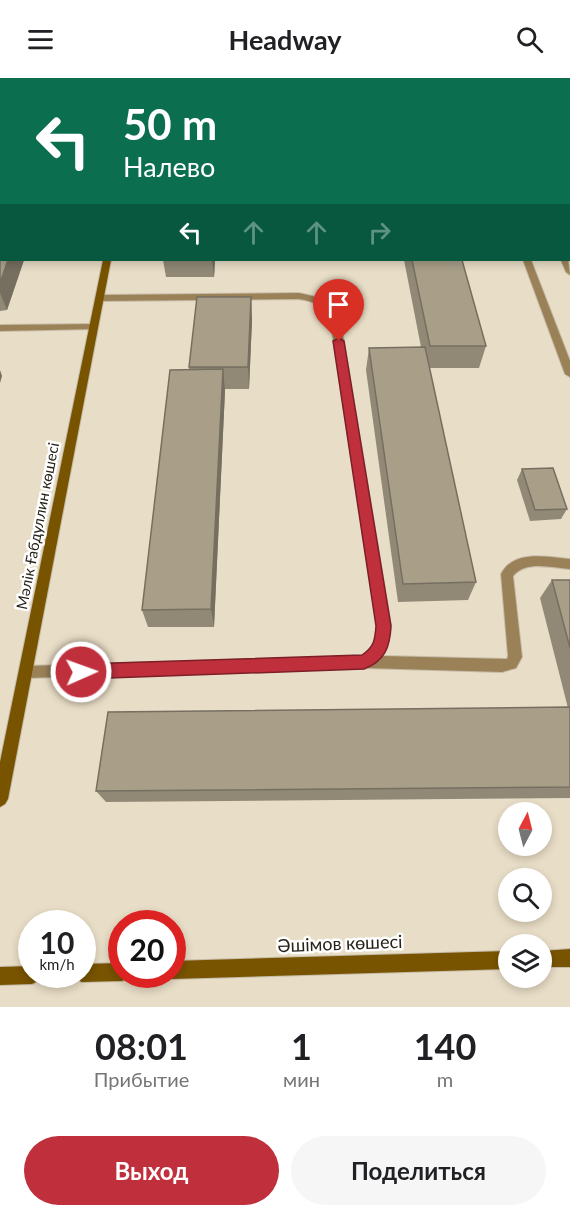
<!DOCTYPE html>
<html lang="ru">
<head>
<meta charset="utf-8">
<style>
	body { margin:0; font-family:Lato,sans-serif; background:#f6f6f6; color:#202124; height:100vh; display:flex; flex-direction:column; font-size:22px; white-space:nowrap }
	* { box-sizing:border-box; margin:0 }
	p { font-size:20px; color:#757577 }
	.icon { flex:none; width:33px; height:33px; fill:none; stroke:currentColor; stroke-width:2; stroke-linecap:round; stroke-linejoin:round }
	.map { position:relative; height:929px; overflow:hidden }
	.sheet { display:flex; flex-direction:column; background:#fff; flex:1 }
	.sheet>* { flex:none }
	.banner { position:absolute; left:0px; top:0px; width:570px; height:183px; box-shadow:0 3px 9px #0003; background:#0b6e4f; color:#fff; overflow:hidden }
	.needle { width:39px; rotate:7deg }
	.fabs { position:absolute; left:498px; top:724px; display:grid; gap:12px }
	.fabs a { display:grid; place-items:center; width:54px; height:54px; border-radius:50%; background:#fff; box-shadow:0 3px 9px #0003; font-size:30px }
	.speed { position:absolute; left:18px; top:832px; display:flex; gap:12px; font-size:30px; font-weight:700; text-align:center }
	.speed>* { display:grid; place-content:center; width:78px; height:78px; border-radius:50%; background:#fff; box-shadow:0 3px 9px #0003; line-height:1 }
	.speed small { font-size:15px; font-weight:400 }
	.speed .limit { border:9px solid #d22; background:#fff; color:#111 }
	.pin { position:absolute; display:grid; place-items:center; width:51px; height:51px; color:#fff; margin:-62px -26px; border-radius:50% 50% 50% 0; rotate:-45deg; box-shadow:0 0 6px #0007 }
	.pin .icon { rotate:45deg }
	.me { position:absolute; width:66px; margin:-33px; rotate:88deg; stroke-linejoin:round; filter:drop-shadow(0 0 4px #0008) }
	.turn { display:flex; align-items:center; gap:21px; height:126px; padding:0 24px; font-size:27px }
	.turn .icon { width:78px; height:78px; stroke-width:2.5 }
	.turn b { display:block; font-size:42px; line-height:51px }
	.lanes { display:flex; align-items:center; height:57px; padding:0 24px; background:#0003; justify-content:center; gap:30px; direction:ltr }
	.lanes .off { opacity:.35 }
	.eta { display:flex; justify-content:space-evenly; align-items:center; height:102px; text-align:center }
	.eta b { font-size:36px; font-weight:700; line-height:42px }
	.action { display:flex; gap:12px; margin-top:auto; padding:12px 24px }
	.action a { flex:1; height:69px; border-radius:36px; background:#c02f3c; color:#fff; font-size:24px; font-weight:700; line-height:69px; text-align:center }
	.action a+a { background:#f6f6f6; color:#202124 }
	header { display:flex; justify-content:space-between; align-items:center; height:78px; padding:0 24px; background:#fff; font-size:27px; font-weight:700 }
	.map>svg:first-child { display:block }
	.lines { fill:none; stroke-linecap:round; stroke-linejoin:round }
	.lane-casing { stroke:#c5bca7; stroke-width:2 }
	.street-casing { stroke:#c5bca7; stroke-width:2 }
	.secondary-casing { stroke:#c5bca7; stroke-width:2 }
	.lane { fill:#9b8158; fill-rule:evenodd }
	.street { fill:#9b8158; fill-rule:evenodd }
	.secondary { fill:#795400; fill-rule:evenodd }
	.wall { fill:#918976 }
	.shaded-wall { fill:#766f60 }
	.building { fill:#a99f89; stroke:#766f60; stroke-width:1.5 }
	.route { fill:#c02f3c; stroke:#7d1f27; stroke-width:1.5 }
	.labels { text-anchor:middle; stroke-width:5; stroke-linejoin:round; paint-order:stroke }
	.street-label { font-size:15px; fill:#27231a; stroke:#fff }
	.near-street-label { font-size:18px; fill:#27231a; stroke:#fff }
</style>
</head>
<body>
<header><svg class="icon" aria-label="menu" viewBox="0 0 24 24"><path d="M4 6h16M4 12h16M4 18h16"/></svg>Headway<svg class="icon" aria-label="search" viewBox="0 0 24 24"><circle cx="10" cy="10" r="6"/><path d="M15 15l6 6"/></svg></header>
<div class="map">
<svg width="570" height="929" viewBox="0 0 570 929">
	<rect width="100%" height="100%" fill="#e8ddc6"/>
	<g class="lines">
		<g class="lane-casing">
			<g id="lane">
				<rect x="291" y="0" width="6" height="2"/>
				<path d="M0,44H2L0,52Z"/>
				<path d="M523,182H531L570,283V299L565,296Z"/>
				<path d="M298,215C317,218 330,222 340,240L391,548L388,565L382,578L507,581L508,578L501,496C514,471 547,479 570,481V491C552,490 527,482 513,498L522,579L516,590L502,594L364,590L26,600L21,599L19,594L21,589L26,588L362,578L375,566L377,548L330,240C323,227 313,223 298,221L100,223L95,220L100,217Z"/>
				<path d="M94,246L97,247V251L0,253V247Z"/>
			</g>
		</g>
		<g class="street-casing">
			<path id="street" d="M568,181L570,197L566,194L561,182Z"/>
		</g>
		<g class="secondary-casing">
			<g id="secondary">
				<rect x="143" y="0" width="6" height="2"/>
				<rect x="568" y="20" width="2" height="4"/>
				<rect x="0" y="27" width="2" height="4"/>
				<path d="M103,182H111L8,721L5,726L0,729V684Z"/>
				<path d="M570,871V889H542V873Z"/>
				<path d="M508,873V891L172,901L165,897H172V883Z"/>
				<path d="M122,885V897H129L128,900L122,903L82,904L76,901L74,897H82V886Z"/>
				<path d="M32,888V897H41L38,903L32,906L0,907V889Z"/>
			</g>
		</g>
		<use href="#lane" class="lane"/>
		<use href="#street" class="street"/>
		<use href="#secondary" class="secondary"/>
	</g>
	<g class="wall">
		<path d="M0,0H85V2H2V3H0Z"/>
		<path d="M212,0H263L262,2H212Z"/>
		<rect x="458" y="0" width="79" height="2"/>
		<path d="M568,41H570V159L568,156Z"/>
		<path d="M0,61L2,182H24L7,232L0,233Z"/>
		<path d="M163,182H215L214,199H166Z"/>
		<path d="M404,182H462L486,268L479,290H429L476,504L468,522L398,524L366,292L369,270L421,269Z"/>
		<path d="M251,219L252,242L249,311H225L214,549H148L142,532L189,292V289Z"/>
		<path d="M522,391L567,431L561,441L530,443L517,402Z"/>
		<path d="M552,502H570V720L106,724L96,713L568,630L540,520Z"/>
	</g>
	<g class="shaded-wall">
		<path d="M8,182H24L7,232L0,215V205Z"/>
		<path d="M212,182H215L214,199Z"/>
		<path d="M251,219L252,242L249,311L248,289Z"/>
		<path d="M223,291L225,313L214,549L211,531Z"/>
		<path d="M0,292L2,298L0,305Z"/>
	</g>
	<g class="building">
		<rect x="403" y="0" width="18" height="2"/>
		<rect x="568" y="41" width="2" height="40"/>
		<path d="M2,58V182H8L0,205V61Z"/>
		<path d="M568,87H570V119L568,116Z"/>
		<path d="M412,182H462L486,268H430Z"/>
		<path d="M197,219H251L248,289H189Z"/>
		<path d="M425,269L476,504L403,506L369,270Z"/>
		<path d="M223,291L211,531L142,532L170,292Z"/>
		<path d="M553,390L567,431L535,432L522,391Z"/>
		<path d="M552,502H570V570Z"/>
		<path d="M570,629V709L96,713L108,634Z"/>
	</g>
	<path class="route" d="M339,260L344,263L391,548C390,569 385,583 364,591L81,601L76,599L73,594L76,589L81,586L362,577C374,569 375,562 376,548L333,263Z"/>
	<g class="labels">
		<g class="street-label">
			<text transform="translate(38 448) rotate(-79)" y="5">Мәлік Ғабдуллин көшесі</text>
		</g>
		<g class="near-street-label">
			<text transform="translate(340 866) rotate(-2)" y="6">Әшімов көшесі</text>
		</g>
	</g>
</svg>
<div class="fabs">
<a><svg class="needle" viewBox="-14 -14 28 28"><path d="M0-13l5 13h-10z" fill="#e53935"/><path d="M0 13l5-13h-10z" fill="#757577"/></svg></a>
<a><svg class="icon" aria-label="search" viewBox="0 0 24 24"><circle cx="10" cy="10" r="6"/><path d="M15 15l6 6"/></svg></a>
<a><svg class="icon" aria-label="layers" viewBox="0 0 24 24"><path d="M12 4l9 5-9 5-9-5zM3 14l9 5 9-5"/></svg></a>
</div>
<div class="speed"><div>10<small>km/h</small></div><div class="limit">20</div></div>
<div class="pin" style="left:339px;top:263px;background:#d93025"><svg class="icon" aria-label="arrive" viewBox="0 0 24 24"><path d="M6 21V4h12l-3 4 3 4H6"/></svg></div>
<svg class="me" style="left:81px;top:594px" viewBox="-20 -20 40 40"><circle r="17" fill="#c02f3c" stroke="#fff" stroke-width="3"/><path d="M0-11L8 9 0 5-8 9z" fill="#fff"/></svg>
<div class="banner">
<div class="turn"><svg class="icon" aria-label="left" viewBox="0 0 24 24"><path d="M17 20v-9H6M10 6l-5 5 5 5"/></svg><div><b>50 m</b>Налево</div></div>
<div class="lanes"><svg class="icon" aria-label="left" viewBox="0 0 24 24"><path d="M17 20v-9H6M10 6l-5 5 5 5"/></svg><svg class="icon off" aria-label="ahead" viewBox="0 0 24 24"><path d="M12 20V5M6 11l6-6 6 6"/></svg><svg class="icon off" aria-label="ahead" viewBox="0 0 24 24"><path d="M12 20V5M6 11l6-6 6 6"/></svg><svg class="icon off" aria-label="right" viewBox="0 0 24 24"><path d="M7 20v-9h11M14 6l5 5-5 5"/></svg></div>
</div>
</div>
<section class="sheet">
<div class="eta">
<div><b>08:01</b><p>Прибытие</p></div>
<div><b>1</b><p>мин</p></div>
<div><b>140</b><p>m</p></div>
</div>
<div class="action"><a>Выход</a><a>Поделиться</a></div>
</section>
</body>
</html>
